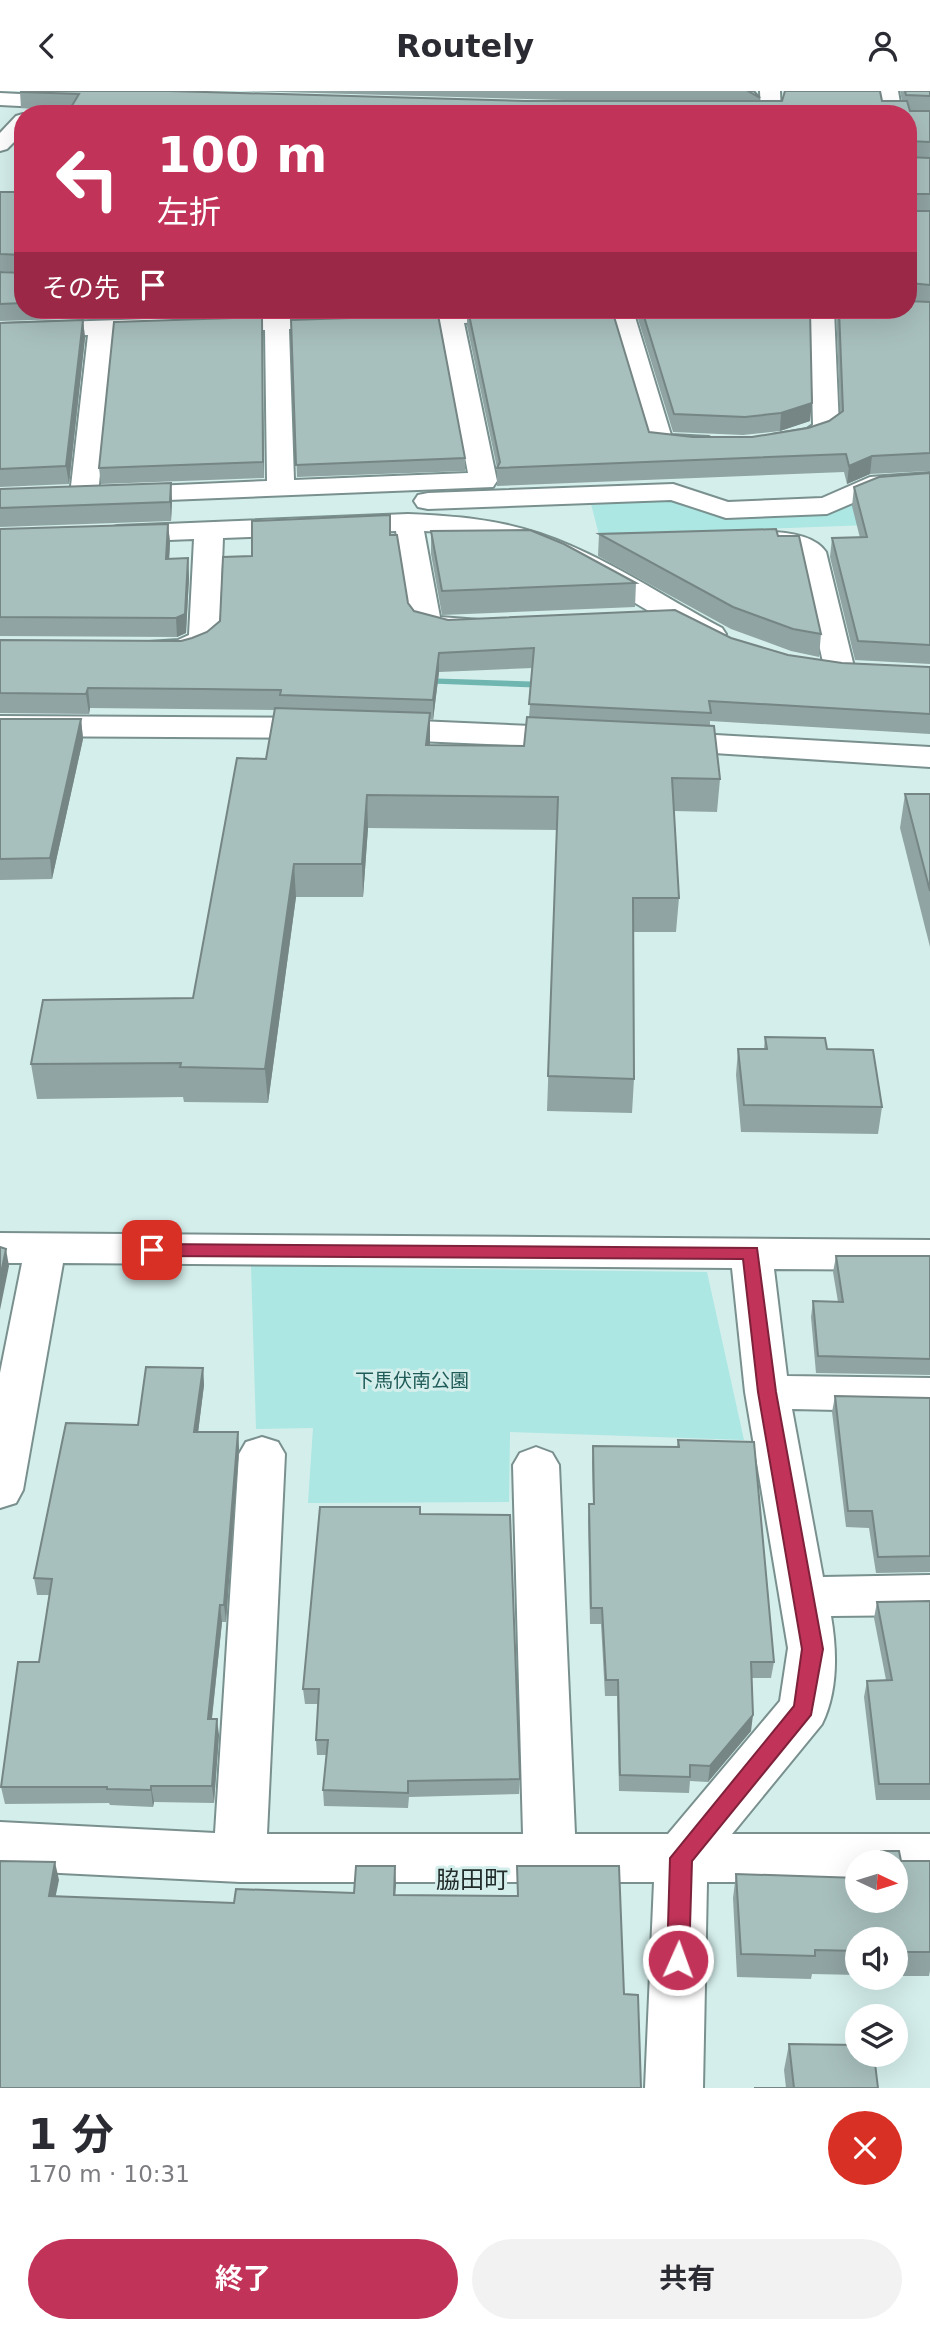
<!DOCTYPE html>
<html lang="ja">
<head>
<meta charset="utf-8">
<style>
	body { margin:0; font-family:"DejaVu Sans","Noto Sans JP",sans-serif; background:#f2f2f3; color:#2b2b33; height:100vh; display:flex; flex-direction:column; font-size:26px; white-space:nowrap }
	* { box-sizing:border-box; margin:0 }
	p { font-size:23px; color:#7c7c81 }
	.icon { flex:none; width:38px; height:38px; fill:none; stroke:currentColor; stroke-width:2; stroke-linecap:round; stroke-linejoin:round }
	.map { position:relative; height:1997px; overflow:hidden }
	.panel { display:flex; flex-direction:column; background:#fff; flex:1 }
	.panel>* { flex:none }
	.banner { position:absolute; left:14px; top:14px; width:903px; height:214px; border-radius:28px; box-shadow:0 7px 28px #0002; background:#c23359; color:#fff; overflow:hidden }
	.needle { width:46px; rotate:94deg }
	.tools { position:absolute; left:845px; top:1759px; display:grid; gap:14px }
	.tools a { display:grid; place-items:center; width:63px; height:63px; border-radius:50%; background:#fff; box-shadow:0 7px 28px #0002; font-size:35px }
	.pin { position:absolute; display:grid; place-items:center; width:60px; height:60px; color:#fff; margin:-30px; border-radius:14px; box-shadow:0 4px 10px #0006 }
	.me { position:absolute; width:77px; margin:-38px; rotate:2deg; stroke-linejoin:round; filter:drop-shadow(0 0 5px #0008) }
	.turn { display:flex; align-items:center; gap:24px; height:147px; padding:0 28px; font-size:32px }
	.turn .icon { width:91px; height:91px; stroke-width:2.5 }
	.turn b { display:block; font-size:49px; line-height:60px }
	.then { display:flex; align-items:center; height:66px; padding:0 28px; background:#0003; gap:14px; font-size:26px }
	.round { display:grid; place-items:center; flex:none; width:74px; height:74px; border-radius:37px; background:#f2f2f3 }
	.head { display:flex; align-items:center; justify-content:space-between; height:119px; padding:0 28px }
	h1 { font-size:42px; font-weight:700; line-height:52px }
	.button { display:flex; gap:14px; margin-top:auto; padding:14px 28px }
	.button a { flex:1; height:80px; border-radius:42px; background:#c23359; color:#fff; font-size:28px; font-weight:700; line-height:80px; text-align:center }
	.button a+a { background:#f2f2f3; color:#2b2b33 }
	header { display:flex; justify-content:space-between; align-items:center; height:91px; padding:0 28px; background:#fff; font-size:32px; font-weight:700 }
	.map>svg:first-child { display:block }
	.green { fill:#ace7e3 }
	.lines { fill:none; stroke-linecap:round; stroke-linejoin:round }
	.stream { fill:#6fb6b1; fill-rule:evenodd }
	.minor-casing { stroke:#79908e; stroke-width:4 }
	.minor { fill:#fff; fill-rule:evenodd }
	.wall { fill:#90a4a3; fill-rule:evenodd }
	.shaded-wall { fill:#758684 }
	.building { fill:#a7bfbd; stroke:#758684; stroke-width:2 }
	.route { fill:#c23359; stroke:#7e213a; stroke-width:2 }
	.labels { text-anchor:middle; stroke-width:6; stroke-linejoin:round; paint-order:stroke }
	.park-label { font-size:19px; fill:#1f5b58; stroke:#d4eeeb }
	.near-neighbourhood-label { font-size:24px; fill:#222c2b; stroke:#d4eeeb }
</style>
</head>
<body>
<header><svg class="icon" aria-label="back" viewBox="0 0 24 24"><path d="M15 5l-7 7 7 7"/></svg>Routely<svg class="icon" aria-label="person" viewBox="0 0 24 24"><circle cx="12" cy="8" r="4"/><path d="M4 21q1-7 8-7t8 7"/></svg></header>
<div class="map">
<svg width="930" height="1997" viewBox="0 0 930 1997">
	<rect width="100%" height="100%" fill="#d4eeeb"/>
	<g class="green">
		<path d="M860,404L895,433L599,444L590,409L670,406L724,423Z"/>
		<path d="M251,1175L707,1181L744,1349L510,1341L509,1411L308,1412L313,1337L256,1338Z"/>
	</g>
	<g class="lines">
		<path class="stream" d="M421,587L548,591L554,594L548,597L417,592V588Z"/>
		<g class="minor-casing">
			<g id="minor">
				<path d="M760,0H780L781,23H761Z"/>
				<path d="M878,0H898L902,23H882Z"/>
				<path d="M0,2L39,4L49,10L39,16L0,14Z"/>
				<path d="M23,23V42L7,58L0,60V42L16,25Z"/>
				<path d="M427,219H652L648,224L635,226L671,344L709,346L713,352L709,358H651L611,227L464,232L497,390L493,396L118,411L108,409L104,403L108,397L267,390L265,239L113,244L98,404L94,410H74L70,404L88,244L0,247V233ZM440,233L468,382L294,389L289,238Z"/>
				<path d="M810,219H834L839,336C826,355 793,361 772,356L768,350L772,344L807,338L813,334Z"/>
				<path d="M930,382V398L876,402L827,423L726,427L671,409L428,418L418,416L414,410L418,404L428,402L673,393L728,411L822,407L870,386Z"/>
				<path d="M408,423C453,425 497,428 540,443C605,465 662,505 722,537L726,543L722,549L711,552L700,549C636,516 575,468 504,450C478,443 450,441 424,440L440,526L480,529L484,535L480,541L448,546L415,537L411,531L396,440L223,447L219,548C204,569 172,569 149,563L145,557L149,551L178,549L189,544L194,448L118,451L108,449L104,443L108,437L118,435Z"/>
				<path d="M750,441C773,440 812,440 826,461L855,580L851,587L840,589L829,587L825,580L799,465L782,459L740,455L736,449L740,443Z"/>
				<path d="M0,625L349,627L578,637L589,640L594,647L589,654L578,657L349,647L0,645Z"/>
				<path d="M663,641L930,656V676L652,658L647,651L652,644Z"/>
				<path d="M0,1142L930,1149V1179L774,1178L787,1285L930,1287V1321L792,1318L823,1486L930,1484V1524L831,1525C837,1560 838,1600 822,1633L732,1743H930V1791H896V1771H858V1791H707L703,1997H645L654,1791H240L0,1779V1731L215,1742L239,1363L246,1351L262,1346L278,1351L285,1363L267,1743H523L513,1374L520,1362L536,1356L552,1362L559,1374L575,1743H668L780,1610L788,1557L745,1301L732,1177L63,1172L23,1399L16,1412L0,1417V1282L22,1172H0Z"/>
			</g>
		</g>
		<use href="#minor" class="minor"/>
	</g>
	<g class="wall">
		<path d="M242,0H754L760,7L759,10H902L900,0H930V20H910H930V119H908L70,18L21,17L20,1L525,10H602Z"/>
		<path d="M23,99V219H354L0,230V181L23,182L0,180V101H21Z"/>
		<path d="M908,120H930V211L908,209Z"/>
		<path d="M930,211V380L870,383L847,393L844,381L497,395V377L467,235V219L649,341L693,346H752L808,337L829,330L840,322L836,219H908Z"/>
		<path d="M639,219H811H810V330L780,340L743,344L673,341L638,228Z"/>
		<path d="M262,226L264,387L101,393L99,377Z"/>
		<path d="M83,229L85,247L69,393L0,396V232Z"/>
		<path d="M291,229L465,367V380L297,386Z"/>
		<path d="M930,382V573L855,569L830,466L832,447H860L852,415L854,396Z"/>
		<path d="M171,392L172,411L171,430L0,436V398Z"/>
		<path d="M168,433L170,452L169,468L188,467L189,487L186,542L177,546L0,545V438Z"/>
		<path d="M431,440L636,492L635,516L442,524L431,463Z"/>
		<path d="M599,443L778,445L821,543L819,566L791,560L731,538L598,465Z"/>
		<path d="M390,444L408,512L414,520L448,529L731,547L788,564L842,572L930,576V643L710,630V635L720,688L717,721L674,720L679,807L676,841H633L634,988L632,1022L547,1020L557,739L368,737L363,806H296L268,1012L184,1011L183,1006L37,1008L31,973L193,907L266,668L275,619L90,617L89,623L0,622V549L181,550L192,547L207,541L220,530L252,465ZM533,577L529,626L524,655L430,654V628L433,629L439,581Z"/>
		<path d="M0,628H81L83,648L52,788L0,789Z"/>
		<path d="M905,703H930V856L900,737Z"/>
		<path d="M765,946L827,958L882,1016L878,1043L741,1041L736,984L738,958H764Z"/>
		<path d="M836,1165H930V1284L816,1282L811,1226L813,1210L838,1211L833,1181Z"/>
		<path d="M203,1277L204,1294L198,1341H238L239,1358L226,1531H222L212,1628L219,1644L214,1712L154,1711L153,1716L110,1714L109,1712L5,1713L1,1696L39,1571L49,1504H37L34,1487L138,1334Z"/>
		<path d="M835,1305L930,1307V1481L876,1482L869,1437L846,1436L832,1321Z"/>
		<path d="M678,1349L774,1571L771,1587H752L751,1640L708,1691L690,1690L689,1702L619,1700L617,1605H605L601,1533H590L588,1429L589,1413H593L592,1371L593,1355L677,1356Z"/>
		<path d="M420,1423L520,1688L519,1703L409,1706L408,1717L324,1715L323,1699L326,1664H317L316,1649L318,1613H305L303,1598Z"/>
		<path d="M930,1510V1709H876L864,1606L867,1590L886,1589L874,1527L877,1511Z"/>
		<path d="M881,1760L882,1771H879Z"/>
		<path d="M901,1770H930V1880L929,1885H896V1848H858V1884L812,1883L811,1888L737,1886L733,1807L736,1783L896,1810Z"/>
		<path d="M789,1953L878,1997H786L784,1979Z"/>
	</g>
	<g class="shaded-wall">
		<path d="M262,226V242L264,387L263,371Z"/>
		<path d="M83,229L85,247L69,393L66,375Z"/>
		<path d="M812,312L810,330L780,340L781,322Z"/>
		<path d="M872,365L870,383L847,393L849,375Z"/>
		<path d="M171,392L172,411L171,430L170,411Z"/>
		<path d="M168,433L170,452L168,487L166,468Z"/>
		<path d="M188,467L189,487L186,542L177,546L176,527Z"/>
		<path d="M439,562V581L433,629V609Z"/>
		<path d="M88,597L90,617L89,623L86,603Z"/>
		<path d="M430,622V654H426Z"/>
		<path d="M81,628L83,648L52,788L50,767Z"/>
		<path d="M367,704L368,737L363,806L362,773Z"/>
		<path d="M294,773L296,806L268,1012L265,978Z"/>
		<path d="M6,1158L9,1175L0,1219V1187Z"/>
		<path d="M203,1277L204,1294L196,1358L194,1341Z"/>
		<path d="M238,1341L239,1358L226,1531L224,1514Z"/>
		<path d="M220,1514L222,1531L210,1644L208,1628Z"/>
		<path d="M753,1624L751,1640L708,1691L710,1675Z"/>
		<path d="M217,1628L219,1644L214,1712L212,1695Z"/>
		<path d="M151,1695L154,1711L153,1716L151,1699Z"/>
		<path d="M55,1771L59,1789L52,1823L49,1805Z"/>
		<path d="M395,1775L396,1794L394,1822V1804Z"/>
	</g>
	<g class="building">
		<path d="M45,0H170L525,10H782L785,0H880L882,10H907L910,20H930V51L908,50V23H67L79,3L20,1H44Z"/>
		<path d="M748,0H754L760,7Z"/>
		<path d="M905,0H930V5L906,4Z"/>
		<path d="M908,66L930,67V103H908Z"/>
		<path d="M23,99V164L0,163V101H21Z"/>
		<path d="M908,120H930V194L910,192L908,197Z"/>
		<path d="M23,174V212L0,213V181L23,182Z"/>
		<path d="M908,210L930,211V362L872,365L849,375L846,363L497,377L500,371L468,219H612L649,341L693,346H752L808,337L829,330L843,320L839,219H908Z"/>
		<path d="M642,219H810L812,312L781,322L745,326L674,323Z"/>
		<path d="M438,224L465,367L296,374L291,229Z"/>
		<path d="M262,226L263,371L99,377L114,231Z"/>
		<path d="M83,229L66,375L0,378V232Z"/>
		<path d="M930,382V554L858,550L832,447L867,446L854,396L879,386Z"/>
		<path d="M171,392L170,411L0,417V398Z"/>
		<path d="M390,424V444H397L408,512L414,520L448,529L675,519L731,547L788,564L842,572L930,576V623L709,610L711,622L529,613L534,557L439,562L433,609L280,604L281,599L203,598L88,597L86,603L0,602V549L181,550L192,547L207,541L220,530L223,466L252,465V430Z"/>
		<path d="M168,433L166,468L188,467L185,523L176,527L0,526V438Z"/>
		<path d="M776,438L778,445H799L821,543L793,538L733,516L599,443Z"/>
		<path d="M530,439L564,453L636,492L442,500L431,440Z"/>
		<path d="M275,617L430,622L426,654L524,655L527,626L714,635L720,688L672,687L679,807H633L634,988L548,985L558,706L367,704L362,773H294L265,978L180,976L181,972L31,973L43,909L193,907L237,667L266,668Z"/>
		<path d="M0,628H81L50,767L0,768Z"/>
		<path d="M905,703H930V800Z"/>
		<path d="M765,946L825,947L827,958L873,959L882,1016L744,1014L738,958H767Z"/>
		<path d="M0,1156L6,1158L0,1187Z"/>
		<path d="M836,1165H930V1268L818,1265L813,1210L843,1211Z"/>
		<path d="M146,1276L203,1277L194,1341H238L224,1514H220L208,1628H217L212,1695H151V1699L107,1698V1696H1L18,1571H39L52,1488L34,1487L66,1332L138,1334Z"/>
		<path d="M835,1305L930,1307V1465L878,1466L872,1420H848Z"/>
		<path d="M678,1349L754,1351L774,1571H751L753,1624L710,1675L690,1674V1686L620,1684L618,1589H606L602,1517H591L589,1413H594L593,1355L679,1356Z"/>
		<path d="M320,1416H420V1423L510,1424L520,1688L408,1690V1702L323,1699L328,1649H316L319,1598H303Z"/>
		<path d="M930,1510V1693H879L867,1590L892,1589L877,1511Z"/>
		<path d="M881,1760H899L901,1770H930V1861H896V1848H858V1860L815,1859V1865L741,1863L736,1783L858,1787V1810H896V1771H882Z"/>
		<path d="M0,1770L55,1771L49,1805L234,1812L236,1798L354,1802L356,1775H395L394,1804L518,1805L517,1775H619L624,1903L638,1904L641,1997H0Z"/>
		<path d="M789,1953L858,1954V1964H874L878,1997H754H794Z"/>
	</g>
	<path class="route" d="M152,1153L757,1157L776,1301L823,1558L811,1624L692,1770L689,1869L686,1876L678,1880L670,1876L667,1869L670,1767L794,1615L802,1558L758,1301L743,1168L152,1165L143,1159Z"/>
	<g class="labels">
		<g class="park-label">
			<text x="412" y="1296">下馬伏南公園</text>
		</g>
		<g class="near-neighbourhood-label">
			<text x="472" y="1797">脇田町</text>
		</g>
	</g>
</svg>
<div class="tools">
<a><svg class="needle" viewBox="-14 -14 28 28"><path d="M0-13l5 13h-10z" fill="#e53935"/><path d="M0 13l5-13h-10z" fill="#7c7c81"/></svg></a>
<a><svg class="icon" aria-label="sound" viewBox="0 0 24 24"><path d="M4 9h4l5-4v14l-5-4H4zM17 9q2 3 0 6"/></svg></a>
<a><svg class="icon" aria-label="layers" viewBox="0 0 24 24"><path d="M12 4l9 5-9 5-9-5zM3 14l9 5 9-5"/></svg></a>
</div>
<div class="pin" style="left:152px;top:1159px;background:#d93025"><svg class="icon" aria-label="arrive" viewBox="0 0 24 24"><path d="M6 21V4h12l-3 4 3 4H6"/></svg></div>
<svg class="me" style="left:678px;top:1869px" viewBox="-20 -20 40 40"><circle r="17" fill="#c23359" stroke="#fff" stroke-width="3"/><path d="M0-11L8 9 0 5-8 9z" fill="#fff"/></svg>
<div class="banner">
<div class="turn"><svg class="icon" aria-label="left" viewBox="0 0 24 24"><path d="M17 20v-9H6M10 6l-5 5 5 5"/></svg><div><b>100 m</b>左折</div></div>
<div class="then">その先<svg class="icon" aria-label="arrive" viewBox="0 0 24 24"><path d="M6 21V4h12l-3 4 3 4H6"/></svg></div>
</div>
</div>
<section class="panel">
<div class="head"><div><h1>1 分</h1><p>170 m · 10:31</p></div><a class="round" style="background:#d93025;color:#fff"><svg class="icon" aria-label="close" viewBox="0 0 24 24"><path d="M6 6l12 12M18 6L6 18"/></svg></a></div>
<div class="button"><a>終了</a><a>共有</a></div>
</section>
</body>
</html>
